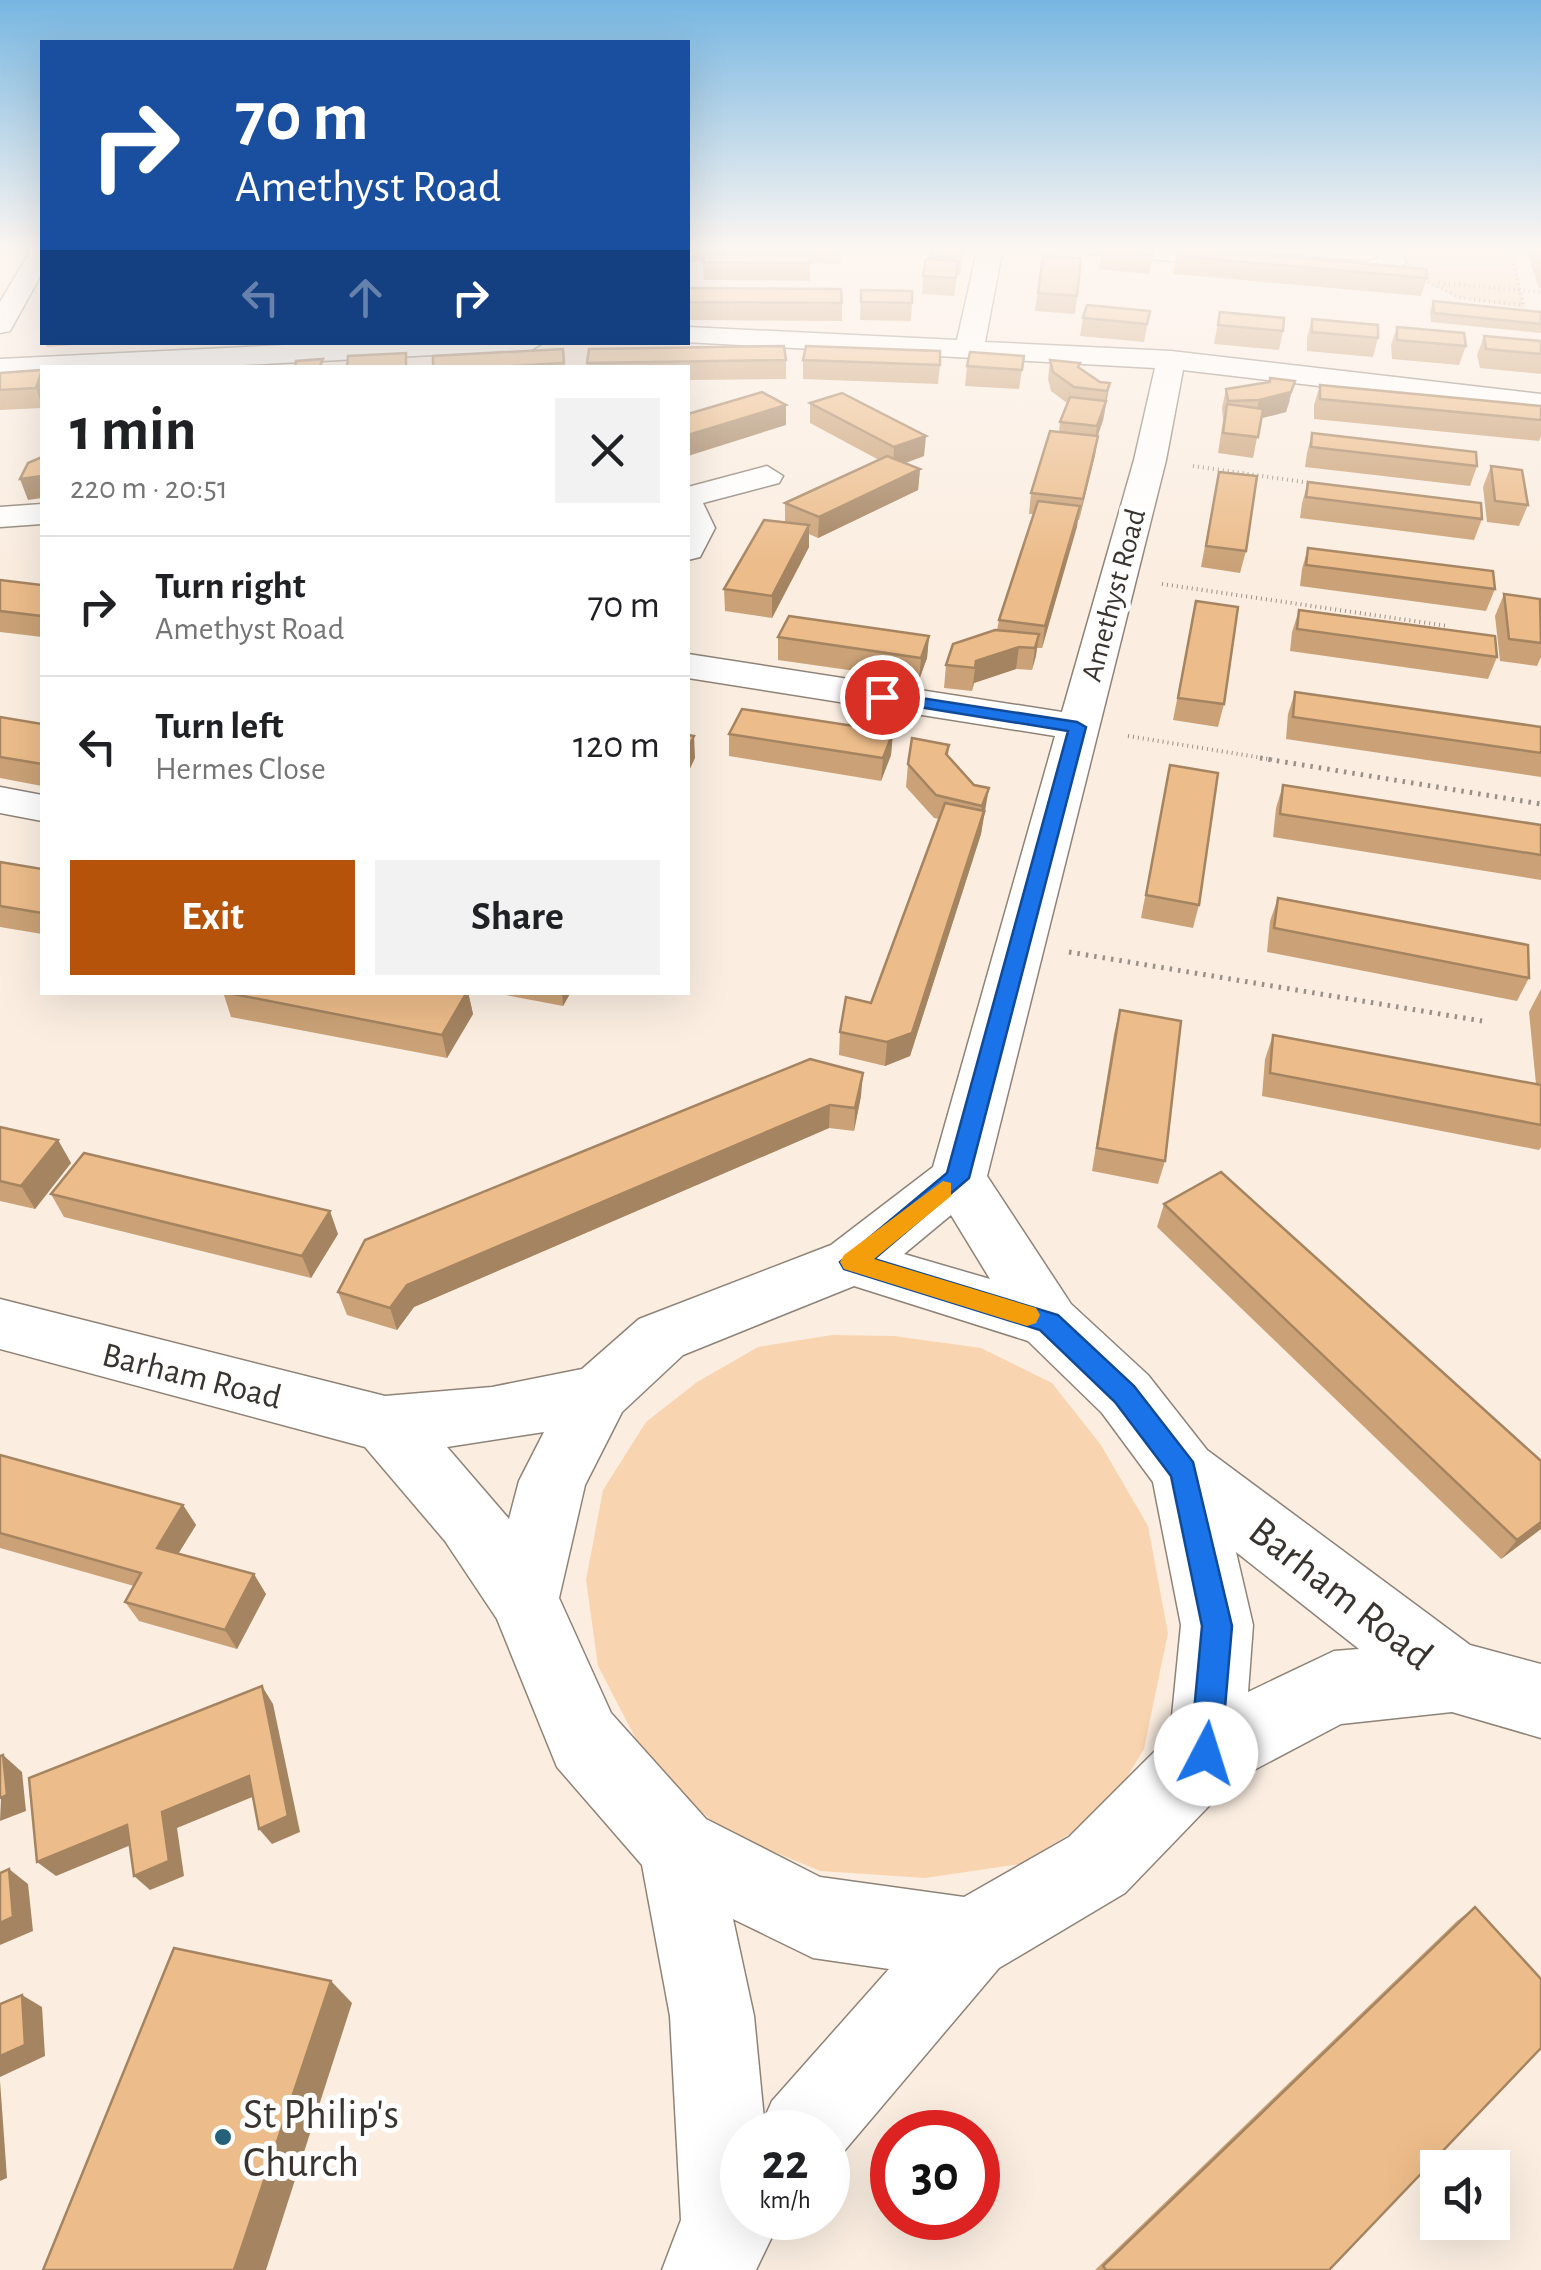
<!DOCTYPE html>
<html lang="en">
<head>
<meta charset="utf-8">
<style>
	body { margin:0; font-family:"Alegreya Sans",sans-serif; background:#f2f2f2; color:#202124; height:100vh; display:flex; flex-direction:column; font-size:38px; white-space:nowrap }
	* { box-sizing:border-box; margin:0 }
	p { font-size:32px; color:#757577 }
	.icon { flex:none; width:55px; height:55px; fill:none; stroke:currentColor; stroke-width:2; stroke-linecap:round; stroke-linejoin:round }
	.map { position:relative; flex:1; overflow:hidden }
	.drawer { position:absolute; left:40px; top:365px; width:650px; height:630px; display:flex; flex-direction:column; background:#fff; border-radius:0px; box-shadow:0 10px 40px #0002 }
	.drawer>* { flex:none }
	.hud { position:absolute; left:40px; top:40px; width:650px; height:305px; border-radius:0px; box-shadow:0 10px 40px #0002; background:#1a4fa0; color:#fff; overflow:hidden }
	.fabs { position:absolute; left:1420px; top:2150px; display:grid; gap:20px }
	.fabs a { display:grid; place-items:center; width:90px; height:90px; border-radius:0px; background:#fff; box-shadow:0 10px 40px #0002; font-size:50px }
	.speed { position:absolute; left:720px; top:2110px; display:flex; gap:20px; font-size:50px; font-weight:700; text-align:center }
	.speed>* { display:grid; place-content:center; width:130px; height:130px; border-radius:50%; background:#fff; box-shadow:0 10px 40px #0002; line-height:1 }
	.speed small { font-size:25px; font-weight:400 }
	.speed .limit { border:15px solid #d22; background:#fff; color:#111 }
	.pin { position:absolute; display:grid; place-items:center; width:85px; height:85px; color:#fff; margin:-42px; border:5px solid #fff; border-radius:50%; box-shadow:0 2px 10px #0007 }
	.me { position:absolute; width:110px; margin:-55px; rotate:5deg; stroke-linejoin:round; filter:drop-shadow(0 0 8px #0008) }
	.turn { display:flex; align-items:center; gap:35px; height:210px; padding:0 30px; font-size:45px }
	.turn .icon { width:130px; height:130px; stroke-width:2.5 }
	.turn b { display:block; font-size:70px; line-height:85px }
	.lanes { display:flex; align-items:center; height:95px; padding:0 30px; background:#0003; justify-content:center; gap:50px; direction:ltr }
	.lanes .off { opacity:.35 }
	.round { display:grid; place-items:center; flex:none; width:105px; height:105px; border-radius:0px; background:#f2f2f2 }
	.overview { display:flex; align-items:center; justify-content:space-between; height:170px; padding:0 30px }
	h1 { font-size:60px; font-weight:700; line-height:75px }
	.cta { display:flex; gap:20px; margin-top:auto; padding:20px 30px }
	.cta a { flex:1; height:115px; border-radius:0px; background:#b45309; color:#fff; font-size:40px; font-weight:700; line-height:115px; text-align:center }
	.cta a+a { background:#f2f2f2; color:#202124 }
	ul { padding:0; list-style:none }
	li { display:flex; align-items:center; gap:30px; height:140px; padding:0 30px; border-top:2px solid #e0e0e0 }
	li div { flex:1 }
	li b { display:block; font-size:38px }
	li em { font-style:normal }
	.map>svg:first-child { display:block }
	.green { fill:#f9d4b0 }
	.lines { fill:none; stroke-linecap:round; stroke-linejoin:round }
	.minor-casing { stroke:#8f8378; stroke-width:3 }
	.path-far1 { stroke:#999087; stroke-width:4; stroke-dasharray:1 4; stroke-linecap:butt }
	.path { stroke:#999087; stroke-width:5; stroke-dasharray:2.5 6; stroke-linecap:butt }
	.minor { fill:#fff; fill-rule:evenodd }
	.wall { fill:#cba277 }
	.shaded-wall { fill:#a58461 }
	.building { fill:#ecbc8a; stroke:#a58461; stroke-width:2.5 }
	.route { fill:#1a73e8; stroke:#114b97; stroke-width:2.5 }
	.slow { fill:#f59e0b }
	.poi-dot { fill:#256279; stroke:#fefefe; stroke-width:4 }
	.labels { text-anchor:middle; stroke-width:10; stroke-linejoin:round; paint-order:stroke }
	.far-street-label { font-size:30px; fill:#39342f; stroke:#fefefe }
	.street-label { font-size:35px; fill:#39342f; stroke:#fefefe }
	.near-street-label { font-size:42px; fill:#39342f; stroke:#fefefe }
	.near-poi-label { font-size:42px; fill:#39342f; stroke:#fefefe; text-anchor:start }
</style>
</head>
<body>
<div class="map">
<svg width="1541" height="2270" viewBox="0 0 1541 2270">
	<rect width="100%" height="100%" fill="#fbeee1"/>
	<g class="green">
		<path d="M1406,247H1512L1525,308L1457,298L1429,284L1407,282Z"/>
		<path d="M832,1335L894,1336L981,1348L1052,1383L1101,1445L1148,1526L1168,1633L1144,1749L1106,1812L1020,1864L925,1878L820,1871L722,1830L650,1766L598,1666L586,1580L603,1490L646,1422L697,1382L758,1347Z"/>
	</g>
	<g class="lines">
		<g class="minor-casing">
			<g id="minor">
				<path d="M33,247H42V273L10,331L0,333V302Z"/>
				<path d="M978,247H1003L985,342L1171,351L1541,394V412L1183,370L1166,460L987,1176L1071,1304L1148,1375L1207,1450L1470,1645L1541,1664V1738L1452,1712L1341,1724L1233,1781L1125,1893L999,1968L834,2163L828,2166V2132H742V2218H781L756,2270H662L681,2220L670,2016L642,1865L557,1767L497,1619L445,1541L365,1447L0,1349V1299L385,1396L492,1387L582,1369L639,1319L831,1245L933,1167L1055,736L688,678V654L1062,712L1134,460L1155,368L685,342L688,327L957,340ZM951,1215L990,1279L904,1254ZM854,1286L1028,1341L1102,1413L1153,1482L1181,1625L1170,1736L1069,1837L964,1897L820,1877L706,1819L611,1713L559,1598L585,1485L622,1412L683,1355ZM544,1432L519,1481L509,1519L447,1447ZM1236,1552L1359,1649L1334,1651L1248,1692L1253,1625ZM733,1919L813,1958L889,1969L772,2101L764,2119L754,2016Z"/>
				<path d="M1079,247H1187L1366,262L1379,258L1368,247H1400L1406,262L1402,267L1368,278L1091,254Z"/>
				<path d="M347,342H545L531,350L186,368H42V375L0,377V359Z"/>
				<path d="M767,466L783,476L779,483L703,503L715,528L700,557L688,560V487Z"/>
				<path d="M42,504V524L0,527V507Z"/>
				<path d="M0,787L42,795V821L0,813Z"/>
			</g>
		</g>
		<g class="path-far1">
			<path d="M1428,282L1461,298L1523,305L1510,247"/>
			<path d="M1439,283L1541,292"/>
			<path d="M1193,466L1324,485"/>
			<path d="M1162,584L1448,626"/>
			<path d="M1128,736L1275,760"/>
		</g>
		<g class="path">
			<path d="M1260,758L1541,804"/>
			<path d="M1069,952L1482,1021"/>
		</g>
		<use href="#minor" class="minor"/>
	</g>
	<g class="wall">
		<path d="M688,247H709V252H810V281L704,280L703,262H688Z"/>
		<path d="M811,247H843L840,264L810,263Z"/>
		<path d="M933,247H965L960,275H957L954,296L922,294L923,276L930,259Z"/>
		<path d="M1155,247L1149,274L1099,269L1102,251Z"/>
		<path d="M1178,247L1427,278L1421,296L1173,274Z"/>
		<path d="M1528,247H1541V288H1539L1526,252Z"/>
		<path d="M1043,256L1077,296L1075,314L1035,311Z"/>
		<path d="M688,288L842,303V321L688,320Z"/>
		<path d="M861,290L912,303L911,321L860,320Z"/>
		<path d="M1433,301L1541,312V333L1431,322L1430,311Z"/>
		<path d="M1150,311L1144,342L1080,336L1083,318Z"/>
		<path d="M1220,312L1283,331L1279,350L1214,344Z"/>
		<path d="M1312,319L1378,338L1373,357L1307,351V338Z"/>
		<path d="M1397,327L1466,346L1459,365L1392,359L1391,345Z"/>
		<path d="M1484,336L1541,341V374L1480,368L1477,355Z"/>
		<path d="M45,342H113L47,347Z"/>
		<path d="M128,342H168L129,344Z"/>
		<path d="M563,349L565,368H433Z"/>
		<path d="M1024,356L1019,389L965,386L967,366Z"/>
		<path d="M786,360V379L688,380V368H587V363Z"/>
		<path d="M803,360L940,365L938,384L803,379Z"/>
		<path d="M1050,360L1080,363L1079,368L1100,382L1110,383L1079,520H1078L1042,648H1037L1032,670L1016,669L974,683L972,691L944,688L946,665L997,630L999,620L1034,514H1029L1031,493L1059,432L1060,422L1067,403L1051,391L1048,379Z"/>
		<path d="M42,370V408L0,410V373Z"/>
		<path d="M1270,378L1290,400L1286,412L1261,418L1253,458L1218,453L1223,420L1222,408L1226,389L1269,382Z"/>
		<path d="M1320,385L1541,406V436L1539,441L1314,419V405Z"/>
		<path d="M810,403L924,456L906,463L920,469L918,490L818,538L809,534V547L772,618L725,611L724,589L785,523V503L879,460L810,423Z"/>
		<path d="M1312,433L1477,466L1470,486L1305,467L1307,453Z"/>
		<path d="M1491,466L1528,505L1519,526L1487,522L1483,487Z"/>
		<path d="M1219,472L1246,551L1240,573L1201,567Z"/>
		<path d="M1308,482L1482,519L1474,540L1300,518L1302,503Z"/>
		<path d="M1308,548L1495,589L1486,611L1300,586L1302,569Z"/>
		<path d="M0,580L42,585V637L0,632Z"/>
		<path d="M1504,594L1541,605V657L1537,666L1500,661L1495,616Z"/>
		<path d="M1196,601L1224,704L1218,727L1173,720Z"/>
		<path d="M1299,610L1497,657L1488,679L1290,651L1292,632Z"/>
		<path d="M929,636L927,658L919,680L778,660V637Z"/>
		<path d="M1295,692L1541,727V777L1286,739L1288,714Z"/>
		<path d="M0,717L42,724V786L0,778Z"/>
		<path d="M893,732L891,755L881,781L729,756V734Z"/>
		<path d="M949,745L948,757L986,811L983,819L981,834L910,1056L885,1066L839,1055L840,1032L871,1003L939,819L934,818L906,787L908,764Z"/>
		<path d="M1170,765L1199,905L1193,928L1141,918Z"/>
		<path d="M1283,785L1541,825V880L1273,837L1276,808Z"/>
		<path d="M0,862L42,869V934L0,927Z"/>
		<path d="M1278,898L1529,978L1517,1001L1267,952L1270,921Z"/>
		<path d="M1541,989V1147L1539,1150L1262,1096L1265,1059L1273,1035L1536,1084L1529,1012Z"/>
		<path d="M223,992H468L473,1014L447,1058L231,1017Z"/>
		<path d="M505,992H571L563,1006L506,995Z"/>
		<path d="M1120,1010L1165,1161L1158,1184L1092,1171L1114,1034Z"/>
		<path d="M861,1096L854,1131L829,1128L414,1307L397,1330L347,1315L338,1292L365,1240Z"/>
		<path d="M0,1127L58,1140L71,1163L35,1209L0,1201Z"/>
		<path d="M51,1194L338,1234L311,1278L64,1217Z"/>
		<path d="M1164,1204L1541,1529L1501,1559L1157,1227Z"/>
		<path d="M0,1455L183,1505L196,1525L178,1554L266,1594L237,1649L139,1621L125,1602L134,1586L0,1548Z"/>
		<path d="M1475,1907L1329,2270H1095L1457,1921Z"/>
	</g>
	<g class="shaded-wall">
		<path d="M42,373V407L36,388Z"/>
		<path d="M1295,381L1286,412L1255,420L1259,400Z"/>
		<path d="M1110,383L1103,421L1094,446L1097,426Z"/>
		<path d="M786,405V425L688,456V435Z"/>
		<path d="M926,436L924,456L893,467L894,447Z"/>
		<path d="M1098,436L1095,456L1079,520L1083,499Z"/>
		<path d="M920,469L918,490L818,538L819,517Z"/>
		<path d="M42,476V498L28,500L20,479Z"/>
		<path d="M1080,506L1077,527L1042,648L1045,626Z"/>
		<path d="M809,525V547L772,618V596Z"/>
		<path d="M1039,634L1036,656L1032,670L1035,648Z"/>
		<path d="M929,636L927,658L919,680L921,658Z"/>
		<path d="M1019,647L1016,669L974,683L972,691L976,661Z"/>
		<path d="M893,732L891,755L881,781L883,758Z"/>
		<path d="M694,736L695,758L688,773V748Z"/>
		<path d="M989,788L981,834L910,1056L885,1066L887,1042L980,823L982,806Z"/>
		<path d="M467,992H468L473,1014L447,1058L442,1035Z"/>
		<path d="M562,992H571L563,1006Z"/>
		<path d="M863,1073L861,1096L854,1131L855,1108Z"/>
		<path d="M830,1105L829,1128L414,1307L397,1330L390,1308L407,1285Z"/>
		<path d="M58,1140L71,1163L35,1209L21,1186Z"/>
		<path d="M330,1211L338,1234L311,1278L302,1256Z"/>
		<path d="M183,1505L196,1525L170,1567L157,1548Z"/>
		<path d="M1541,1522V1529L1501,1559L1517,1540Z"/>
		<path d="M254,1574L266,1594L237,1649L225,1630Z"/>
		<path d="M262,1686L273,1704L300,1832L272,1844L259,1829Z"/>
		<path d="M3,1755L22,1772L26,1811L0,1821Z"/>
		<path d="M249,1776L262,1793L177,1828L184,1876L150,1890L134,1876L162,1812Z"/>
		<path d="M127,1825L143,1840L56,1876L37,1862Z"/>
		<path d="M9,1869L28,1884L33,1931L0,1945V1923Z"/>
		<path d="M331,1981L352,2003L266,2270H234Z"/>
		<path d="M22,1995L42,2007L45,2056L0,2077V2056Z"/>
		<path d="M0,2081L7,2178L0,2181Z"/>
	</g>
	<g class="building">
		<path d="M933,247H963L962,257L931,256Z"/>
		<path d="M1104,247H1155L1152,256L1102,251Z"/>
		<path d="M1178,247L1426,269L1427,278L1176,256Z"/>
		<path d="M705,252H810V263L703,262Z"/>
		<path d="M1043,256L1081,258L1077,296L1038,293Z"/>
		<path d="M926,259L958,261L956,278L923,276Z"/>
		<path d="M688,288L841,289L842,303L688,302Z"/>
		<path d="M861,290L912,291V303L861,302Z"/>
		<path d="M1433,301L1541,312V324L1434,313Z"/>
		<path d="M1087,305L1150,311L1147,324L1083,318Z"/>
		<path d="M1220,312L1284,318L1283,331L1218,325Z"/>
		<path d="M1312,319L1378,325V338L1312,332Z"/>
		<path d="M1397,327L1464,333L1466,346L1397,340Z"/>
		<path d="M1484,336L1541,341V354L1486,349Z"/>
		<path d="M784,346L786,360L587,363L589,349Z"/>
		<path d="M806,346L940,351V365L803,360Z"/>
		<path d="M563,349L564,363L477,368H433V356Z"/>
		<path d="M970,352L1024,356L1022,370L967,366Z"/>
		<path d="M406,353V368H347L348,356Z"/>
		<path d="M323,359L319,368H290L295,366L296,361Z"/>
		<path d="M1050,360L1080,363L1078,367L1100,382L1110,383L1107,391L1074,387L1053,372Z"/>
		<path d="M42,370L36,388L0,390V373Z"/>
		<path d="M1270,378L1295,381L1291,392L1259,400L1228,401L1226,389L1270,382Z"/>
		<path d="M1320,385L1541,406V420L1320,399Z"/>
		<path d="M762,392L786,405L688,435V414Z"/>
		<path d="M842,393L926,436L894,447L810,403Z"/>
		<path d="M1070,397L1106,401L1097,426L1060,422Z"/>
		<path d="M1227,404L1263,409L1258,437L1223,433Z"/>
		<path d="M1050,431L1098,436L1083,499L1031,493Z"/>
		<path d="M1312,433L1476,452L1477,466L1311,447Z"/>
		<path d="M887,456L920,469L819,517L785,503Z"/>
		<path d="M42,457V476L20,479L28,463Z"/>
		<path d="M1491,466L1522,470L1528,505L1495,501Z"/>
		<path d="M1219,472L1257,476L1246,551L1206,546Z"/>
		<path d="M1308,482L1481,503L1482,519L1306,497Z"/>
		<path d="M1038,501L1080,506L1045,626L999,620Z"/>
		<path d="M764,520L809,525L772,596L724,589Z"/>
		<path d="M1308,548L1493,571L1495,589L1306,565Z"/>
		<path d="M0,580L42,585V616L0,611Z"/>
		<path d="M1504,594L1540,599L1541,643L1509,639Z"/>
		<path d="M1196,601L1238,607L1224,704L1178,698Z"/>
		<path d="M1299,610L1495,636L1497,657L1297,629Z"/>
		<path d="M789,616L929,636L921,658L778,637Z"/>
		<path d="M995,630L1039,634L1035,648L1019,647L976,661L975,668L946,665L953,644Z"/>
		<path d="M1295,692L1541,727V753L1293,717Z"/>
		<path d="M742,709L893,732L883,758L729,734Z"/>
		<path d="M0,717L42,724V764L0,757Z"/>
		<path d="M688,735L694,736L688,748Z"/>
		<path d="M912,738L949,745L946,754L974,785L989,788L982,806L936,795L908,764Z"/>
		<path d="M1170,765L1218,773L1199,905L1146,895Z"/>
		<path d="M1283,785L1541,825V855L1280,814Z"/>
		<path d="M945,803L984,811L912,1033L887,1042L840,1032L846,997L871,1003Z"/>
		<path d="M0,862L42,869V913L0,906Z"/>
		<path d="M1278,898L1528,945L1529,978L1274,928Z"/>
		<path d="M223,992H467L442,1035Z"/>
		<path d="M1120,1010L1181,1021L1165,1161L1097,1148Z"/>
		<path d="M1273,1035L1541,1085V1125L1270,1073Z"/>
		<path d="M810,1059L863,1073L855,1108L830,1105L407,1285L390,1308L338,1292L365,1240Z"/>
		<path d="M0,1127L58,1140L21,1186L0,1181Z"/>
		<path d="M84,1153L330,1211L302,1256L51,1194Z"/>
		<path d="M1221,1172L1541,1461V1522L1517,1540L1164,1204Z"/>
		<path d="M0,1455L183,1505L157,1548L254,1574L225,1630L125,1602L141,1573L0,1533Z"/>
		<path d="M262,1686L288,1816L259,1829L249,1776L162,1812L169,1861L134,1876L127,1825L37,1862L29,1778Z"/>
		<path d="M3,1755L7,1795L0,1798V1756Z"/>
		<path d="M9,1869L13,1917L0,1923V1873Z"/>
		<path d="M1475,1907L1541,1979V2048L1329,2270H1106L1103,2266Z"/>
		<path d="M174,1948L331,1981L234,2270H43Z"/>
		<path d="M22,1995L25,2045L0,2056V2004Z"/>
	</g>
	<linearGradient id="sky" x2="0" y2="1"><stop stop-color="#77b6e1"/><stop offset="0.44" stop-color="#fdf7f2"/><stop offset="1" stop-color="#fdf7f2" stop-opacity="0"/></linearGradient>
	<rect width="1541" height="565" fill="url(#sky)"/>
	<path class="route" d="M882,692L1077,722L1086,727L969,1178L874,1259L1058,1315L1134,1386L1193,1462L1232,1626L1221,1754L1217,1765L1206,1769L1194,1765L1190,1754L1202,1626L1171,1476L1115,1402L1040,1330L844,1269L840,1262L947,1173L1068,731L876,700L874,697Z"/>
	<path class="slow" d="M943,1181L951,1183V1196L874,1259L1036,1308L1040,1315L1036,1323L1027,1326L844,1269L840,1262L844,1255Z"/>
	<circle class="poi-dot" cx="223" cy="2137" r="10"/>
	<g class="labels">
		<g class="far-street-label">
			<text transform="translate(1113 595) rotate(-75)" y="10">Amethyst Road</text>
		</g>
		<g class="street-label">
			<text transform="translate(192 1375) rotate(14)" y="12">Barham Road</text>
		</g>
		<g class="near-street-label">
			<text transform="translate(1342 1592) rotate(38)" y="15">Barham Road</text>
		</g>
		<g class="near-poi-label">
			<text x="243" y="2128">St Philip's<tspan x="243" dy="48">Church</tspan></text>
		</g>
	</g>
</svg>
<div class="fabs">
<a><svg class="icon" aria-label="sound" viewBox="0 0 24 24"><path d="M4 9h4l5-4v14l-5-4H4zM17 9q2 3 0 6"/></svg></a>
</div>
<div class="speed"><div>22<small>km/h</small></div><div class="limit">30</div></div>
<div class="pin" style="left:882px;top:697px;background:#d93025"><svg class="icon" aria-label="arrive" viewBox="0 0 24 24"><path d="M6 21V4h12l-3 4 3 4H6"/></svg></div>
<svg class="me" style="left:1206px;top:1754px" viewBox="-20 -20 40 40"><circle r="19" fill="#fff"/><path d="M0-13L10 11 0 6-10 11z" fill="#1a73e8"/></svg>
<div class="hud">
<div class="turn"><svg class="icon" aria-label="right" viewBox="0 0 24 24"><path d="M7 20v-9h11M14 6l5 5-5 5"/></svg><div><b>70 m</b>Amethyst Road</div></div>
<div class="lanes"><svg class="icon off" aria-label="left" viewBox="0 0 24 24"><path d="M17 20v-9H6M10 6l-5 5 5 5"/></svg><svg class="icon off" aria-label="ahead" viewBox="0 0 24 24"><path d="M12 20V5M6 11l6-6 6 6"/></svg><svg class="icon" aria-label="right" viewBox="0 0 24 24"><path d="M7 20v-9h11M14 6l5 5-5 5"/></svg></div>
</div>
<section class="drawer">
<div class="overview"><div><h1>1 min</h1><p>220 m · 20:51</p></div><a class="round"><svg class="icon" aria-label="close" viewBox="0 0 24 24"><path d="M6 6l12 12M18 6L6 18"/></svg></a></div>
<ul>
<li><svg class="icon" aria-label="right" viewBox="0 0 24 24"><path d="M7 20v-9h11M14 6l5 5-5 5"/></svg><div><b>Turn right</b><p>Amethyst Road</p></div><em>70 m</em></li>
<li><svg class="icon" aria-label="left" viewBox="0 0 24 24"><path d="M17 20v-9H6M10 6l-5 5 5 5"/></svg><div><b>Turn left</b><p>Hermes Close</p></div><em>120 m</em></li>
</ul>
<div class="cta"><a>Exit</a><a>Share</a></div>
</section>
</div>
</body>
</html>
